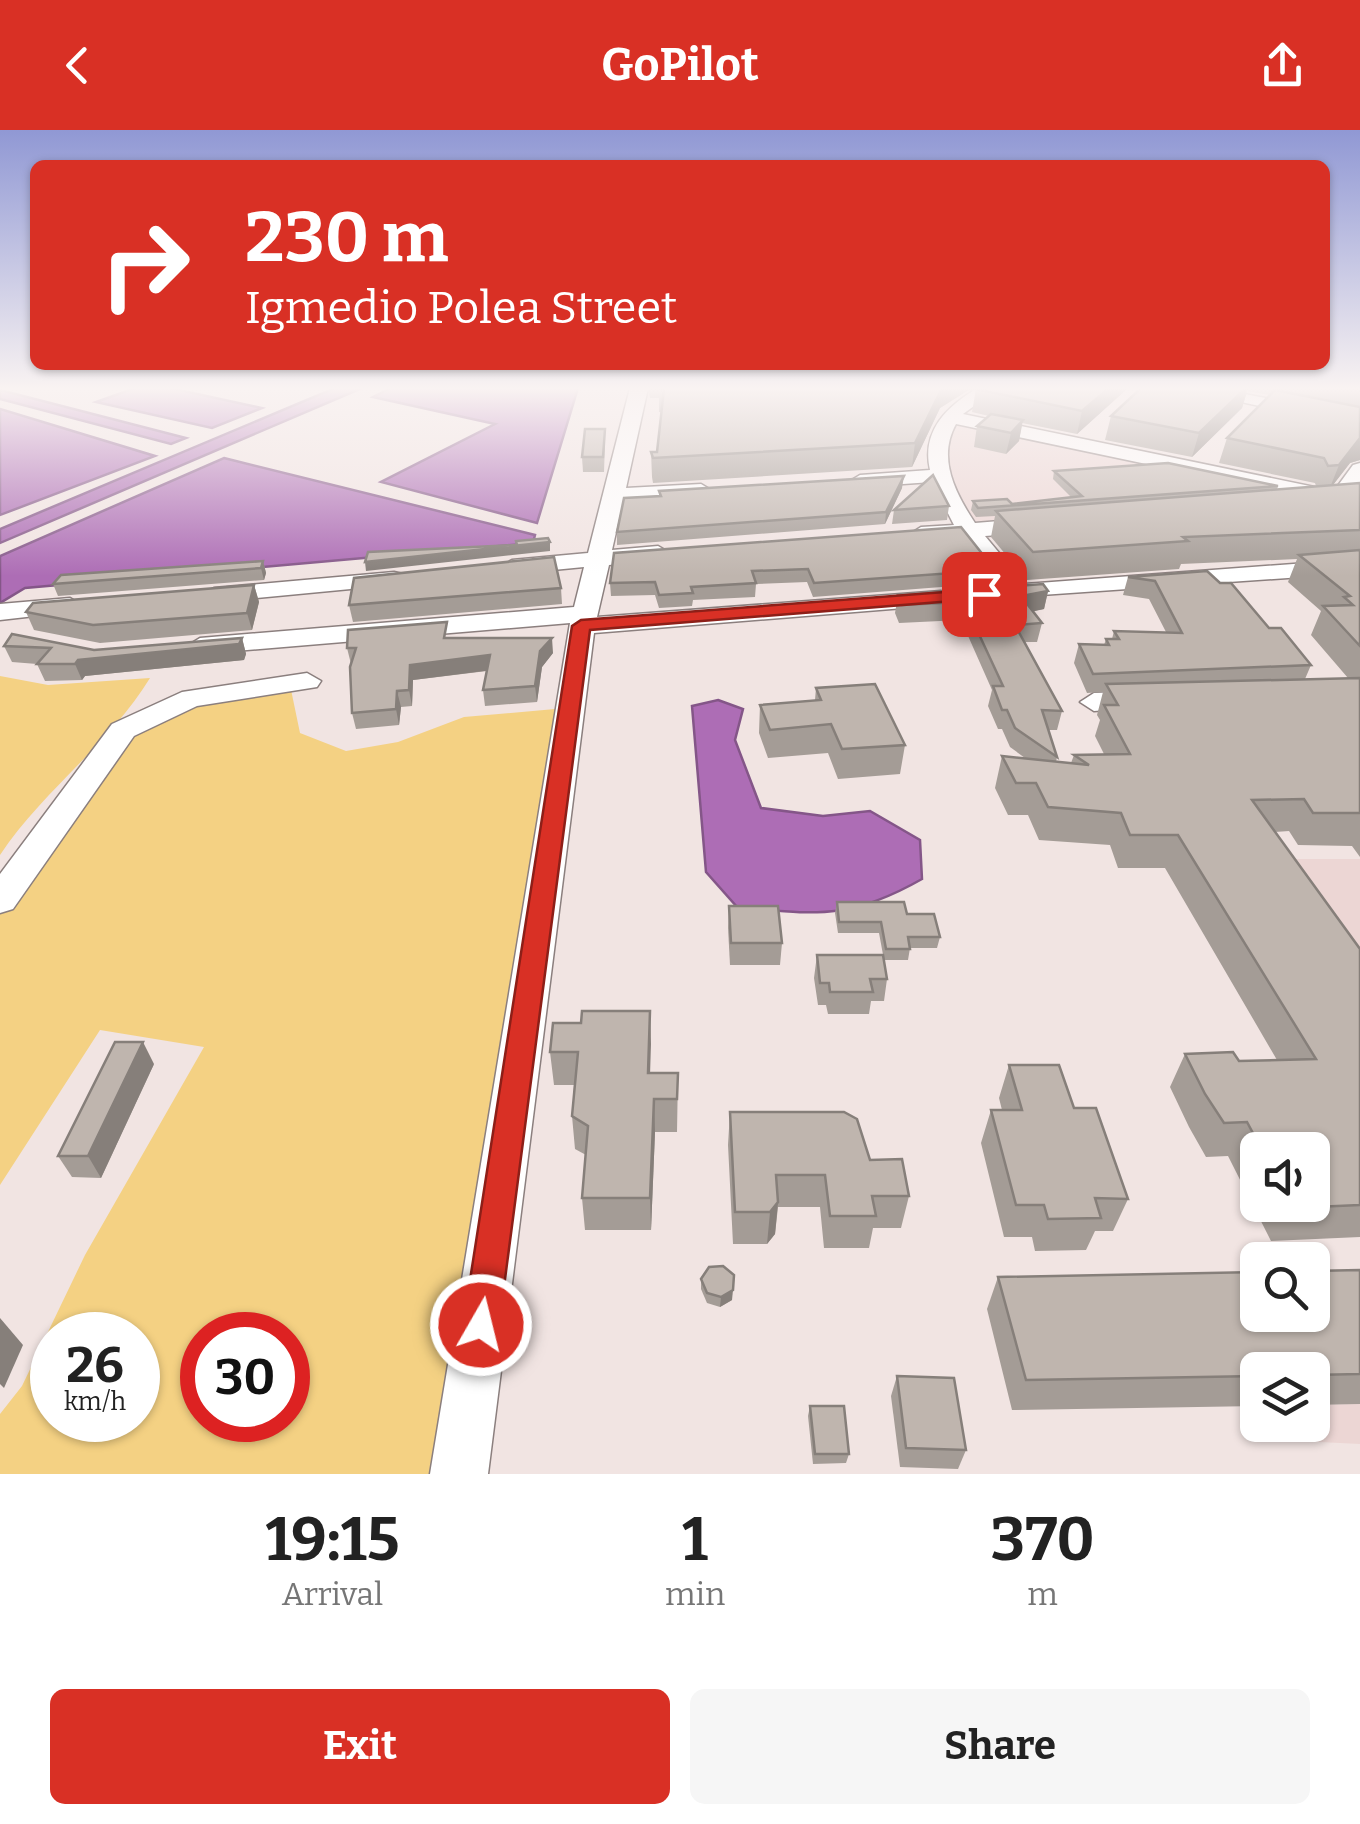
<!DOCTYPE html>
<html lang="en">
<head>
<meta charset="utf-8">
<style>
	body { margin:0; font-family:Bitter,serif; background:#f6f6f6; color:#222; height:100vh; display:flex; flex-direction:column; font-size:38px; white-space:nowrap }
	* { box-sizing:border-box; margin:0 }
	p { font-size:32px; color:#767676 }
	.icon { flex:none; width:55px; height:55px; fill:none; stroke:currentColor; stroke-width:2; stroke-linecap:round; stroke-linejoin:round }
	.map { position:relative; height:1344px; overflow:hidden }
	.drawer { display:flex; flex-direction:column; background:#fff; flex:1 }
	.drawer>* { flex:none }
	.top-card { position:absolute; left:30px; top:30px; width:1300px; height:210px; border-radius:15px; box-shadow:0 2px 8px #0004; background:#d93025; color:#fff; overflow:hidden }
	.tools { position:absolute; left:1240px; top:1002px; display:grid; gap:20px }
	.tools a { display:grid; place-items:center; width:90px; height:90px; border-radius:15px; background:#fff; box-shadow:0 2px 8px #0004; font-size:50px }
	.speed { position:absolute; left:30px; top:1182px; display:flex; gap:20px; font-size:50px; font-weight:700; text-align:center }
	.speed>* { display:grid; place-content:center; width:130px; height:130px; border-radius:50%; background:#fff; box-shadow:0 2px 8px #0004; line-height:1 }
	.speed small { font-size:25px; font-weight:400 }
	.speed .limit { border:15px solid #d22; background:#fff; color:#111 }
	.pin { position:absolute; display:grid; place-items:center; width:85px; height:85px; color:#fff; margin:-42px; border-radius:20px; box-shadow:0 5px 15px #0006 }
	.me { position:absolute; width:110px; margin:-55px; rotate:8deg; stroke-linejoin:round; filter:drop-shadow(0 0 8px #0008) }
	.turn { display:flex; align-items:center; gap:35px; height:210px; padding:0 50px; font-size:45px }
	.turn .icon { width:130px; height:130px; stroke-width:2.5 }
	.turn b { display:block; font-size:70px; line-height:85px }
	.eta { display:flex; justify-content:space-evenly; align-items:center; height:170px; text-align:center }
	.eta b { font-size:60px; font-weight:700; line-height:70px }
	.action { display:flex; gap:20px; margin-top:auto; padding:20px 50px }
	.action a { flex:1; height:115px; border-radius:15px; background:#d93025; color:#fff; font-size:40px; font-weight:700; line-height:115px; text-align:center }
	.action a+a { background:#f6f6f6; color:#222 }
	header { display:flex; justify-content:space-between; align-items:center; height:130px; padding:0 50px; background:#d93025; color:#fff; font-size:45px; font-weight:700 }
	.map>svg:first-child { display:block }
	.built { fill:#ecd6d4 }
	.green { fill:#f4d183; fill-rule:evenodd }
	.water { fill:#ad6db5; stroke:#845688; stroke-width:2.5 }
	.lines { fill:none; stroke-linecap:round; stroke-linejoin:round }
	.minor-casing { stroke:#8b7f7e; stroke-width:3 }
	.minor { fill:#fff; fill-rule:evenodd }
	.wall { fill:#a49c96; fill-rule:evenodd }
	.shaded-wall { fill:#867f7a }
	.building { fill:#bfb5ae; stroke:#867f7a; stroke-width:2.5 }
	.route { fill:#d93025; stroke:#8d1f18; stroke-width:2.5 }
</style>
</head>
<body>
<header><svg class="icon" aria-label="back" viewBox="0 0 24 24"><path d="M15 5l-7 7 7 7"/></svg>GoPilot<svg class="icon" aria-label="share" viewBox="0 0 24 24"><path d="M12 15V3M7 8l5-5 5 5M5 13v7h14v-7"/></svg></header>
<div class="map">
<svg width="1360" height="1344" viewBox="0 0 1360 1344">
	<rect width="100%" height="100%" fill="#f1e4e2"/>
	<g class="built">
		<path d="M956,290L1331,369L971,397L943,344Z"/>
		<path d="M1289,729H1360V833Z"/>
		<path d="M1360,1274V1314L1299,1311L1293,1295H1312L1313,1275Z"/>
	</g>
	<g class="green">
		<path d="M0,546L48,555L150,548C109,615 43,660 0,725Z"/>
		<path d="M289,550L300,603L346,621L398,612L464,587L555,579L471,1344H0V1284L22,1256L85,1125L204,917L100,900L0,1055V752L49,678L135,585ZM52,1205H138V1290H52ZM202,1205H288V1290H202Z"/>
	</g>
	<g class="water">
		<path d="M135,258H170L262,278L212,298L96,272Z"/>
		<path d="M335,258H362L0,413V399Z"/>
		<path d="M391,258H578L537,393L381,352L495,294L373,267Z"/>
		<path d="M0,260L186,308L171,314L0,269Z"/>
		<path d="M0,279L155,326L0,385Z"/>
		<path d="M224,328L535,405L533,413L25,458L0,473V426Z"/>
		<path d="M718,570L743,579L735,610L761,678L823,686L870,681L920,710L922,749C850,790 818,784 738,778L706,742L692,576Z"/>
	</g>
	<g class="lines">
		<g class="minor-casing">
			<g id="minor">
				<path d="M630,258H648L626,358L701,354L711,360L701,366L623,371L612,420L658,416L670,423L658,430L609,435L597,487L941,461L953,468L941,475L594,503L488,1344H430L570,493L200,524L187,516L200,508L574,477L584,437L512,444L500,437L512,430L588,423Z"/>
				<path d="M978,258H999L963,284L1334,361L1353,335L1360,333V353L1351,366L1360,373V390L1332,373L956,294C937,328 955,363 975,393L1037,388L1048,395L1037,402L985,406L1025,454L1360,429V443L996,468L993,463L1001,457L963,408L921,411L910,404L921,397L954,395L932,352L860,357L850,351L860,345L930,340C921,301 947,276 978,258Z"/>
				<path d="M1177,258H1213L1360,286V298Z"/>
				<path d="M394,442L403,444L406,449L403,454L214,472L202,465L214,458Z"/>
				<path d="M70,468L83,476L79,481L0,490V474Z"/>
				<path d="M307,543L321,551L317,557L197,576L134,606L13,779L0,783V744L112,594L182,562Z"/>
				<path d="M1146,561L1156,564L1160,570L1156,576L1094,581L1080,572L1094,563Z"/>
			</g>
		</g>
		<use href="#minor" class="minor"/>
	</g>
	<g class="wall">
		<path d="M648,258H1128L1077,304L1022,293L1019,311L1006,324L974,317L977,296L989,286L972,282L976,259L967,261L940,278L912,337L653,353L652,347L651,322H657L662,282H659V268H650Z"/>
		<path d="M1141,258H1360V330L1350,333L1333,355L1360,353V727L1352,716L1298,715L1289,701L1275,702L1360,819V1107L1271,1111L1228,1026L1206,1027L1189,997L1170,957L1185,924L1239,931L1277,930L1165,738H1118L1110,715L1039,710L1028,685H1008L995,658L1002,626L1025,628L1010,617L1002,599H998L988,576L992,560L961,490L899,493L895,483L898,465L1048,461L1044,479L1033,481L1042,493L1037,512H1025L1062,581L1057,600H1048L1057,627L1056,632L1071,633L1074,625L1104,624L1095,606L1100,590L1097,585L1103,562L1087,563L1074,533L1079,514L1104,515L1106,509H1112L1114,501L1166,502L1149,469L1123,465L1128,447L1207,441L1311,535L1305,549L1348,548L1311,505L1321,481L1288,452L1297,429L1181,434L1179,439L1027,450L991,407L995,386L976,387L971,380L973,371L1012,374L1072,368L1053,349L1054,341L1278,356L1277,359L1316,356L1315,353L1219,333L1227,308L1270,265L1247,261L1242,278L1192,327L1105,310L1111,286ZM1258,1020H1312V1075H1258Z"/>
		<path d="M605,313L604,342H583L582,327Z"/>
		<path d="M902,358L885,394L617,415V402L659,366V361Z"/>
		<path d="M949,376L947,390L892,394L894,380Z"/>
		<path d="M614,423L995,440L993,453L813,467L807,452L756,454L755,467L693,470L692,476L659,478L655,465L611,466L610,453Z"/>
		<path d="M263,431L266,443L264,450L58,466L53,454Z"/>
		<path d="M254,455L259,472L252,500L100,513L34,500L26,482Z"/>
		<path d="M561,458L562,474L353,492L349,475Z"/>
		<path d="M242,508L246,524L244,530L85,546L82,550L45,551L37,534L12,532L4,516L94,520Z"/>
		<path d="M449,508L553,523L542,537L537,572L485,576L483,560L487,541L413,550L412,576L401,577L399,595L356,599L352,583L351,534L347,518Z"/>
		<path d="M816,558L905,615L900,644L838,649L828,623L768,628L759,603L760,575L815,570Z"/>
		<path d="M837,772L907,784L940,807L937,818H910L908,830H884L879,803H838L835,783Z"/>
		<path d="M729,776L782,813L780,835H730L728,798Z"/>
		<path d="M817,825L887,849L884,871H871L869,884H828L826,875H818L814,848Z"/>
		<path d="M650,881V943H678L677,1002H655L651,1100H585L582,1068L586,1025L575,1019L572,986L574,955H554L550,922L581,893Z"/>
		<path d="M154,934L101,1048L72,1047L58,1026Z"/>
		<path d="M1009,935L1074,978L1128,1069L1113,1101H1095L1086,1120L1035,1121L1032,1107H1004L981,1013L991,980H1002L999,968Z"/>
		<path d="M730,982L870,1030L909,1066L901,1098H873L869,1118H824L820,1077H778L775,1104L767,1114H733L728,1015Z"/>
		<path d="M1360,1140V1274L1312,1275V1240H1258V1276L1012,1280L987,1179L998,1147Z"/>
		<path d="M701,1149L732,1170L720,1177L707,1173L701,1159Z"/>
		<path d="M897,1246L966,1320L958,1339L900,1337L891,1266Z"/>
		<path d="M810,1276L849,1324L846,1333L813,1334L808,1286Z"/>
	</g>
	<g class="shaded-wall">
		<path d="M942,258H982L967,261L940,278L912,337L915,313Z"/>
		<path d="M1109,258H1128L1077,304L1082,281Z"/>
		<path d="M1246,258H1248L1242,278L1192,327L1199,303Z"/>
		<path d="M1023,290L1019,311L1006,324L1011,303Z"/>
		<path d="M1360,308V330L1350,333L1329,360L1339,335Z"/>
		<path d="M904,346L902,358L885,394L886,382Z"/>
		<path d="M550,412V421L366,441L365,432Z"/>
		<path d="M263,431L266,443L264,450L261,438Z"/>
		<path d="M254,455L259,472L252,500L247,483Z"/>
		<path d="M1048,461L1044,479L1017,485L1021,466Z"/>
		<path d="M242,508L246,524L244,530L85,546L82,550L75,534L78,530Z"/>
		<path d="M552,508L553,523L542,537L537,572L535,556L540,521Z"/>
		<path d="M490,525L492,540L413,550L412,576L409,560L410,535Z"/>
		<path d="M397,561L401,577L399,595L396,579Z"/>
		<path d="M650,881L651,914L649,976L648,943Z"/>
		<path d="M143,912L154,934L101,1048L88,1026Z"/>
		<path d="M654,969L655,1002L651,1100L650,1068Z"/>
		<path d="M778,1072L775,1104L767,1114L770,1082Z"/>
		<path d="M733,1160L732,1170L720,1177L721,1167Z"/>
		<path d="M0,1188L23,1215L4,1258L0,1254Z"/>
	</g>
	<g class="building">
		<path d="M659,258H942L915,313L653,328L651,322H657L664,259Z"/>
		<path d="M978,258H1109L1082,281L976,259Z"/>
		<path d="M1141,258H1246L1199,303L1111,286Z"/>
		<path d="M1275,260L1360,277V308L1339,335L1328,336L1324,328L1227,308Z"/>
		<path d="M991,284L1023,290L1011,303L977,296Z"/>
		<path d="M585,299H605L603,327H582Z"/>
		<path d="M1168,333L1278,356L978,378L973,371L1007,369L1012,374L1082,366L1054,341Z"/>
		<path d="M933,345L949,376L894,380Z"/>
		<path d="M904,346L886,382L617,402L624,368L661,366L659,361Z"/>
		<path d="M1360,353V400L1183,407L1188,411L1033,422L996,381Z"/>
		<path d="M961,397L995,440L814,453L808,439L752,441L756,453L691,457L693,463L659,465L655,452L610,453L614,423Z"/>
		<path d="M548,408L550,412L365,432L368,422L517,415L516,411Z"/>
		<path d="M1360,420V516L1323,476L1353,475L1344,467L1350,466L1299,425Z"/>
		<path d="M554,427L561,458L349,475L354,448Z"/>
		<path d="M263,431L261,438L53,454L61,445Z"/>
		<path d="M1207,441L1220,453H1231L1269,498H1281L1311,535L1093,544L1079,514L1109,515L1106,509H1119L1114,501L1182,503L1155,451L1128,447Z"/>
		<path d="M1043,454L1048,461L1021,466L1042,493L1015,495L1062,581L1042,580L1057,627L1015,598L1007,580H1002L993,556H1003L964,472L902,475L898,465Z"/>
		<path d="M254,455L247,483L93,495L26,482L33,473Z"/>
		<path d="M447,492L444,508H552L540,521L535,556L483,560L490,525L410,535L409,560L397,561L396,579L352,583L350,537L356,518H347L348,500Z"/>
		<path d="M12,504L94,520L242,508L239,514L78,530L75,534H37L51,518L4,516Z"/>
		<path d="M1360,548V683H1313L1304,669L1252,670L1360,819V1075L1292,1078L1290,1075H1312V1020H1262L1247,992L1224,993L1205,964L1185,924L1233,922L1239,931L1316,929L1178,705H1130L1121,683L1048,677L1036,653H1016L1002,626L1089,635L1074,625L1130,624L1104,575H1118L1106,554Z"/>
		<path d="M875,554L905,615L842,619L831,594L770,600L760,575L821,570L816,558Z"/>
		<path d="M837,772H904L907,784H934L940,807H908L910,819H886L881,792H839Z"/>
		<path d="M729,776H778L782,813H731Z"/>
		<path d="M817,825H883L887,849H870L873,862H830L829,853H820Z"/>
		<path d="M582,881H650L648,943H678L677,969H654L650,1068H582L588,996L572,986L578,922H550L553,893H581Z"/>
		<path d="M115,912H143L88,1026H58Z"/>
		<path d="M1009,935H1059L1074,978H1096L1128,1069L1095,1068L1101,1088L1048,1089L1044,1075H1016L991,980H1022Z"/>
		<path d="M730,982H844L857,989L870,1030L902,1029L909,1066H872L876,1086H830L825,1045H776L778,1072L770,1082H735Z"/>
		<path d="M723,1136L734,1145L733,1160L721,1167L707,1163L701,1149L709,1137Z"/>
		<path d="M1360,1140V1244L1312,1245V1240H1258V1246L1026,1250L998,1147L1258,1142V1185H1312V1141Z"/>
		<path d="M897,1246L954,1248L966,1320L906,1318Z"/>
		<path d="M810,1276H844L849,1324H815Z"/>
	</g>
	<linearGradient id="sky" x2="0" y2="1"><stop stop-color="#9098d4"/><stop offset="0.58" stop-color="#f9f3f2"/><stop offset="1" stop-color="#f9f3f2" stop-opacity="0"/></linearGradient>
	<rect width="1360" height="446" fill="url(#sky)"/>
	<path class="route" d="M984,459L990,461V468L590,500L499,1195L494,1208L481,1213L468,1208L463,1195L572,496L581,490Z"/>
</svg>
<div class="tools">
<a><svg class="icon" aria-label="sound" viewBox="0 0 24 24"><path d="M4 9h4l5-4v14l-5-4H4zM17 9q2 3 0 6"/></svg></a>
<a><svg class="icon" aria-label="search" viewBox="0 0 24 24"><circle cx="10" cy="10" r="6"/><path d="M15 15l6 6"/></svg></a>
<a><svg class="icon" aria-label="layers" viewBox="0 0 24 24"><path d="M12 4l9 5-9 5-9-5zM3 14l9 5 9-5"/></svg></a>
</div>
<div class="speed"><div>26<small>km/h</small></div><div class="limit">30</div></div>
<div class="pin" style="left:984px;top:464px;background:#d93025"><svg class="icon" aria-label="arrive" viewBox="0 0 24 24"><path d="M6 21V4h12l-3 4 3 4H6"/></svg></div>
<svg class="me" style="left:481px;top:1195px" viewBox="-20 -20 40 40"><circle r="17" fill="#d93025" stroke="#fff" stroke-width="3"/><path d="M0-11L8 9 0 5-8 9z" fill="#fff"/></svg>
<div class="top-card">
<div class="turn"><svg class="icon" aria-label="right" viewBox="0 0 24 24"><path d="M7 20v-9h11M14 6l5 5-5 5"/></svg><div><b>230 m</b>Igmedio Polea Street</div></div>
</div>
</div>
<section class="drawer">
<div class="eta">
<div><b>19:15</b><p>Arrival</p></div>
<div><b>1</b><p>min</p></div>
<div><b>370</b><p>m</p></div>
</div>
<div class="action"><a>Exit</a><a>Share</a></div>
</section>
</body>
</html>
